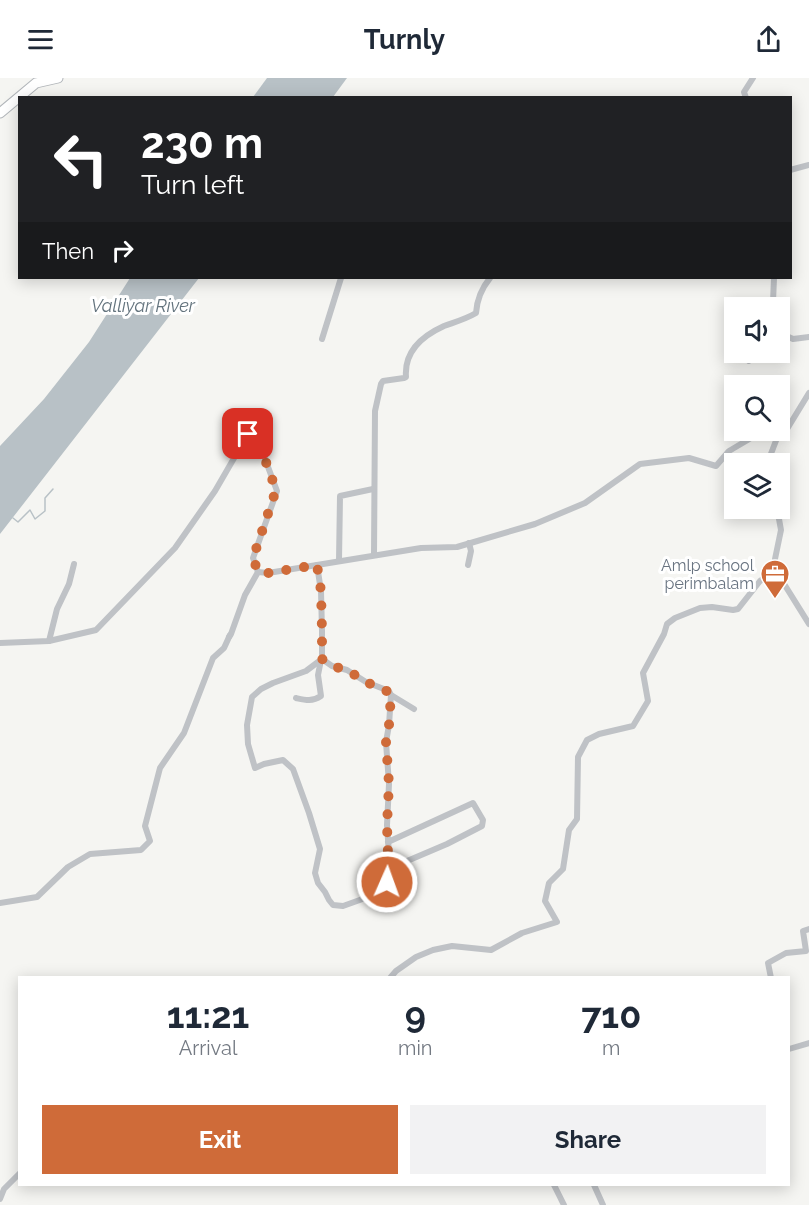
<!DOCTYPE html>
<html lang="en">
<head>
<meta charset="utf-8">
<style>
	body { margin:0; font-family:Raleway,sans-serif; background:#f2f2f3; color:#1f2937; height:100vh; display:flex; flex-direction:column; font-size:22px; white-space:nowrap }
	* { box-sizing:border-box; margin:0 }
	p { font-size:20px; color:#747a83 }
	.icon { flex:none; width:33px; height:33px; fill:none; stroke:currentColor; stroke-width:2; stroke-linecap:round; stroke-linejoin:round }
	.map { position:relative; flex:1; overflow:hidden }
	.side { position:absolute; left:18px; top:898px; width:772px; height:210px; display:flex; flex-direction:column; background:#fff; border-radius:0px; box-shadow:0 3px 15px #0003 }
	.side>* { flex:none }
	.hud { position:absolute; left:18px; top:18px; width:774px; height:183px; border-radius:0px; box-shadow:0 3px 15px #0003; background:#202124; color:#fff; overflow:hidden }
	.controls { position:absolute; left:724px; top:219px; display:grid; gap:12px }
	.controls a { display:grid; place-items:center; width:66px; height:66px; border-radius:0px; background:#fff; box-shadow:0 3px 15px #0003; font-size:30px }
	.pin { position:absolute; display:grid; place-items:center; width:51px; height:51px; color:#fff; margin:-26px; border-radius:12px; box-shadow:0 3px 9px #0006 }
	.me { position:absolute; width:66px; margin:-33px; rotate:2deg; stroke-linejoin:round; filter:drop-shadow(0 0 4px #0008) }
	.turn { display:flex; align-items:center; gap:21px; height:126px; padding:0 24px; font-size:27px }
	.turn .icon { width:78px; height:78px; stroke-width:2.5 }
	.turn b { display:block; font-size:42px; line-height:51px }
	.then { display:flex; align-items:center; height:57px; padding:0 24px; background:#0003; gap:12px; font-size:22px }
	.eta { display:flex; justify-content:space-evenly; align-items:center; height:102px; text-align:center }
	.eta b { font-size:36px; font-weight:700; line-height:42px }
	.cta { display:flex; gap:12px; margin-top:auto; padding:12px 24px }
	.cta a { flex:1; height:69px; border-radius:0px; background:#cf6b39; color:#fff; font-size:24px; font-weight:700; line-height:69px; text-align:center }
	.cta a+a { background:#f2f2f3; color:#1f2937 }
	header { display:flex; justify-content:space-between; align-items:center; height:78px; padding:0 24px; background:#fff; font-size:27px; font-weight:700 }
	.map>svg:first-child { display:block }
	.water { fill:#b8c1c6 }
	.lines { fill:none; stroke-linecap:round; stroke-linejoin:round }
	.stream { stroke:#b8c1c6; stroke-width:1.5 }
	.secondary-casing { stroke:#b2b6ba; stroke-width:11 }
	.minor { stroke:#bfc2c6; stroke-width:6 }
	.secondary { stroke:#fff; stroke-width:9 }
	.route { stroke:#cf6b39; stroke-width:10; stroke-dasharray:0 18 }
	.labels { text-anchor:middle; stroke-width:6; stroke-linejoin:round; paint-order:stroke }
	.poi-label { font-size:16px; fill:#687380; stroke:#fff; text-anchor:end }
	.water-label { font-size:18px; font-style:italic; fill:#63737d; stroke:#fff }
</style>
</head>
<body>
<header><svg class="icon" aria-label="menu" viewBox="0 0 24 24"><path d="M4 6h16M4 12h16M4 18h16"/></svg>Turnly<svg class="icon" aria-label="share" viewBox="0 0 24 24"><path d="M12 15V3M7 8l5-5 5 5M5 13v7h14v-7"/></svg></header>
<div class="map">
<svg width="809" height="1127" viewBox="0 0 809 1127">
	<rect width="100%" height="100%" fill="#f5f5f2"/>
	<g class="water">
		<path d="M267,0H347L333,19H253Z"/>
		<path d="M130,200H199L0,456V368L44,321L89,264Z"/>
	</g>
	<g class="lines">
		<path class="stream" d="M13,440L18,444L30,432L35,441L45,433V420L53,411"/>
		<g class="secondary-casing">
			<path id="secondary" d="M0,35L36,5L58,0"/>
		</g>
		<g class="minor">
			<path d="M746,20L744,14L753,0"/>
			<path d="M790,92L809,87"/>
			<path d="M771,230L773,224L774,200"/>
			<path d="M780,255L793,261L809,259"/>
			<path d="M322,261L341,200"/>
			<path d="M749,283L750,274"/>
			<path d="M264,378L268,359"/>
			<path d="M770,386L769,381L777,360L784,356L809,315"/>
			<path d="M777,430L781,452L775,481L776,492L781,501L809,546"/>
			<path d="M374,477L375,333L381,306L383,303L404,300L406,299C404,274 422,258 444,248C455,244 466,241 476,235C477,221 481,211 490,200"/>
			<path d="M339,483L340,418L373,411"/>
			<path d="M317,487L321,513L322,553V581L332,588L347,592L366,604L389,613L391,617L389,647L386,664L389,706L387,747L389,776L387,804L382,814L343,828L333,827L329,822L325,814L318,805L315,795L320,771L309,735L293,691L283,682L264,686L255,690L248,666L247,647L252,619L261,611L273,605L306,593L322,581"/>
			<path d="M468,487L471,473L469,465"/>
			<path d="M229,559L231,556L245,517L258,494"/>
			<path d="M49,563L57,531L69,506L74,486"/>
			<path d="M0,565L49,563L96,552L175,470L215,413L248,356L258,362L277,413L253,480L258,494L268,495L421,470L457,469L535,446L585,425L640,386L689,380L716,388L729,373L751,360L769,357L777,360"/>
			<path d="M391,617L414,631"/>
			<path d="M296,620C305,622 312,624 321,618L318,597L321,582"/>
			<path d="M388,764L473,725L483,742L482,748L447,766L400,786L388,784"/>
			<path d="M0,825L37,819L68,789L90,776L141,772L150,763L145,748L160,690L184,655L213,580L224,570L230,557"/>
			<path d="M390,900L396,893L416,879L433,872L452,868L491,872L522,855L557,844L545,823L549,805L563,791L569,752L577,741L578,679L587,662L599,656L633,648L648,623L643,595L664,556L667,546L675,540L700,530L712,529L733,532L738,531L760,503L776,492"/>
			<path d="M771,900L768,885L786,875L806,873L803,853L809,851"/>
			<path d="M789,971L809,965"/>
			<path d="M554,1107L564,1127"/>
			<path d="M594,1107L603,1127"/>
			<path d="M0,1121L4,1111L20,1095"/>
		</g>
		<use href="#secondary" class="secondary"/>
	</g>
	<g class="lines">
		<path class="route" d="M248,356L258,362L276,412L253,480L258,494L268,495L317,487L321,513L322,553V581L332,588L347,592L366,604L389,614L391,617L389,647L386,664L389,706L387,747L388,777L387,804"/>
	</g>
	<defs>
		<g id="office-pin" transform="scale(1.5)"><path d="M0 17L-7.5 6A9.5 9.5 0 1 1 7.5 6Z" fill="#cf6b39" stroke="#fff"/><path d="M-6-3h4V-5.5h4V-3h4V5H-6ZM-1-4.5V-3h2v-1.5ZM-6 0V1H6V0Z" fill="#fff"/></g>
	</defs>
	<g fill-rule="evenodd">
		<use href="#office-pin" x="775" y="496"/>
	</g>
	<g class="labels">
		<g class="poi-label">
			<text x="754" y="493">Amlp school<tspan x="754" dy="18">perimbalam</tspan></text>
		</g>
		<g class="water-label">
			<text x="143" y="234">Valliyar River</text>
		</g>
	</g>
</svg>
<div class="controls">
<a><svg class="icon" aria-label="sound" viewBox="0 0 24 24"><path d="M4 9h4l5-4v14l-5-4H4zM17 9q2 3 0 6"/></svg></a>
<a><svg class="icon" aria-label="search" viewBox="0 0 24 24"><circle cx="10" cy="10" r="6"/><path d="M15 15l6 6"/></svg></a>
<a><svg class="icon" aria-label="layers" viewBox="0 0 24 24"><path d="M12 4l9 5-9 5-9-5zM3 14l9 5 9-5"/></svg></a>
</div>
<div class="pin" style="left:248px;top:356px;background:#d93025"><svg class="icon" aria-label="arrive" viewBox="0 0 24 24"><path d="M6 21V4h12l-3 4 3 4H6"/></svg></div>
<svg class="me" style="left:387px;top:804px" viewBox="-20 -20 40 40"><circle r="17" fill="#cf6b39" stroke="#fff" stroke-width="3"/><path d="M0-11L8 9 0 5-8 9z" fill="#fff"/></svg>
<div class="hud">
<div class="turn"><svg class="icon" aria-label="left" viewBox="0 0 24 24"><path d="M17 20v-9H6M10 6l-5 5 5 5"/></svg><div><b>230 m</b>Turn left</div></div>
<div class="then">Then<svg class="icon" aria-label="right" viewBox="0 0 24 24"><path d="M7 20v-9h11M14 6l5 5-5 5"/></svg></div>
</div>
<section class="side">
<div class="eta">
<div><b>11:21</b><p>Arrival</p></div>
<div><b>9</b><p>min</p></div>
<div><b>710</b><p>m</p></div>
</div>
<div class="cta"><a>Exit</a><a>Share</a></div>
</section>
</div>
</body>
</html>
